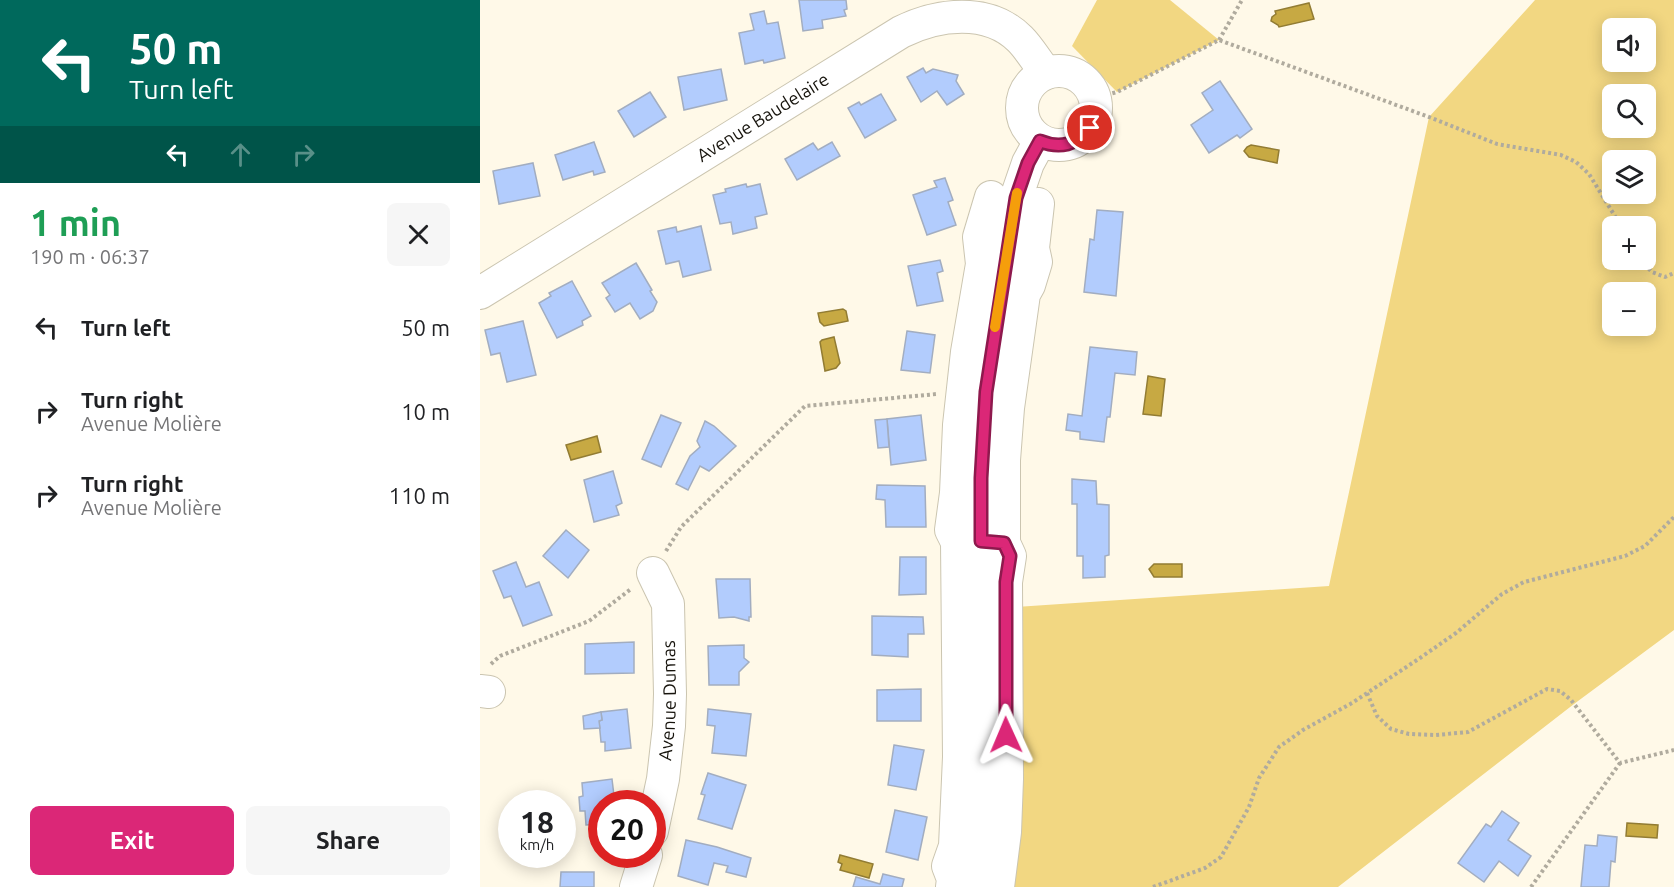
<!DOCTYPE html>
<html lang="en">
<head>
<meta charset="utf-8">
<style>
	body { margin:0; font-family:Ubuntu,sans-serif; background:#f6f6f6; color:#202124; height:100vh; display:flex; flex-direction:column; font-size:22px; white-space:nowrap }
	* { box-sizing:border-box; margin:0 }
	p { font-size:20px; color:#757577 }
	.icon { flex:none; width:33px; height:33px; fill:none; stroke:currentColor; stroke-width:2; stroke-linecap:round; stroke-linejoin:round }
	.map { position:relative; flex:1; overflow:hidden }
	.details { display:flex; flex-direction:column; background:#fff; width:480px }
	.details>* { flex:none }
	.guide { background:#00695c; color:#fff; overflow:hidden }
	.controls { position:absolute; left:1122px; top:18px; display:grid; gap:12px }
	.controls a { display:grid; place-items:center; width:54px; height:54px; border-radius:9px; background:#fff; box-shadow:0 3px 15px #0003; font-size:30px }
	.speed { position:absolute; left:18px; top:790px; display:flex; gap:12px; font-size:30px; font-weight:700; text-align:center }
	.speed>* { display:grid; place-content:center; width:78px; height:78px; border-radius:50%; background:#fff; box-shadow:0 3px 15px #0003; line-height:1 }
	.speed small { font-size:15px; font-weight:400 }
	.speed .limit { border:9px solid #d22; background:#fff; color:#111 }
	.pin { position:absolute; display:grid; place-items:center; width:51px; height:51px; color:#fff; margin:-26px; border:3px solid #fff; border-radius:50%; box-shadow:0 2px 6px #0007 }
	.me { position:absolute; width:66px; margin:-33px; rotate:359deg; stroke-linejoin:round; filter:drop-shadow(0 0 4px #0008) }
	.turn { display:flex; align-items:center; gap:21px; height:126px; padding:0 30px; font-size:27px }
	.turn .icon { width:78px; height:78px; stroke-width:2.5 }
	.turn b { display:block; font-size:42px; line-height:51px }
	.lanes { display:flex; align-items:center; height:57px; padding:0 30px; background:#0003; justify-content:center; gap:30px; direction:ltr }
	.lanes .off { opacity:.35 }
	.round { display:grid; place-items:center; flex:none; width:63px; height:63px; border-radius:9px; background:#f6f6f6 }
	.headline { display:flex; align-items:center; justify-content:space-between; height:102px; padding:0 30px }
	h1 { font-size:36px; font-weight:700; line-height:45px; color:#1e9e55 }
	.primary-button { display:flex; gap:12px; margin-top:auto; padding:12px 30px }
	.primary-button a { flex:1; height:69px; border-radius:9px; background:#db2777; color:#fff; font-size:24px; font-weight:700; line-height:69px; text-align:center }
	.primary-button a+a { background:#f6f6f6; color:#202124 }
	ul { padding:0; list-style:none }
	li { display:flex; align-items:center; gap:18px; height:84px; padding:0 30px }
	li div { flex:1 }
	li b { display:block; font-size:22px }
	li em { font-style:normal }
	main { display:flex; flex:1; min-height:0 }
	.map>svg:first-child { display:block }
	.green { fill:#f2d782; fill-rule:evenodd }
	.water { fill:#c7a943; stroke:#927c33; stroke-width:1.5 }
	.building { fill:#b2ccfd; stroke:#a2adc0; stroke-width:1.5 }
	.lines { fill:none; stroke-linecap:round; stroke-linejoin:round }
	.minor-casing { stroke:#cbc5b0; stroke-width:34 }
	.path { stroke:#b0ab9e; stroke-width:4; stroke-dasharray:3 3; stroke-linecap:butt }
	.minor { stroke:#fff; stroke-width:32 }
	.route-casing { stroke:#8e194d; stroke-width:15 }
	.route { stroke:#db2777; stroke-width:10 }
	.slow { stroke:#f59e0b; stroke-width:10 }
	.labels { text-anchor:middle; stroke-width:4.5; stroke-linejoin:round; paint-order:stroke }
	.street-label { font-size:18px; fill:#17140d; stroke:#fff9e8 }
</style>
</head>
<body>
<main>
<section class="details">
<div class="guide">
<div class="turn"><svg class="icon" aria-label="left" viewBox="0 0 24 24"><path d="M17 20v-9H6M10 6l-5 5 5 5"/></svg><div><b>50 m</b>Turn left</div></div>
<div class="lanes"><svg class="icon" aria-label="left" viewBox="0 0 24 24"><path d="M17 20v-9H6M10 6l-5 5 5 5"/></svg><svg class="icon off" aria-label="ahead" viewBox="0 0 24 24"><path d="M12 20V5M6 11l6-6 6 6"/></svg><svg class="icon off" aria-label="right" viewBox="0 0 24 24"><path d="M7 20v-9h11M14 6l5 5-5 5"/></svg></div>
</div>
<div class="headline"><div><h1>1 min</h1><p>190 m · 06:37</p></div><a class="round"><svg class="icon" aria-label="close" viewBox="0 0 24 24"><path d="M6 6l12 12M18 6L6 18"/></svg></a></div>
<ul>
<li><svg class="icon" aria-label="left" viewBox="0 0 24 24"><path d="M17 20v-9H6M10 6l-5 5 5 5"/></svg><div><b>Turn left</b></div><em>50 m</em></li>
<li><svg class="icon" aria-label="right" viewBox="0 0 24 24"><path d="M7 20v-9h11M14 6l5 5-5 5"/></svg><div><b>Turn right</b><p>Avenue Molière</p></div><em>10 m</em></li>
<li><svg class="icon" aria-label="right" viewBox="0 0 24 24"><path d="M7 20v-9h11M14 6l5 5-5 5"/></svg><div><b>Turn right</b><p>Avenue Molière</p></div><em>110 m</em></li>
</ul>
<div class="primary-button"><a>Exit</a><a>Share</a></div>
</section>
<div class="map">
<svg width="1194" height="887" viewBox="0 0 1194 887">
	<rect width="100%" height="100%" fill="#fff9e8"/>
	<g class="green">
		<path d="M617,0H690L739,40L637,92L592,46Z"/>
		<path d="M1055,0H1194V630L1094,704L858,887H523L535,607L849,586L949,117ZM1132,28H1166V62H1132ZM1132,94H1166V128H1132ZM1132,160H1166V194H1132ZM1132,226H1166V260H1132ZM1132,292H1166V326H1132Z"/>
	</g>
	<g class="water">
		<path d="M829,3L834,19L799,27L798,25L791,21L792,17L796,14L795,11Z"/>
		<path d="M771,145L799,150L797,163L769,157L764,151L767,147Z"/>
		<path d="M363,309L366,311L368,321L344,326L340,322L338,313Z"/>
		<path d="M354,337L360,363L356,368L345,371L340,342L342,340Z"/>
		<path d="M668,376L685,379L681,416L663,414Z"/>
		<path d="M117,436L121,452L91,460L86,445Z"/>
		<path d="M674,564H702V577H674L669,569Z"/>
		<path d="M1147,823L1178,825L1177,838L1146,836Z"/>
		<path d="M360,855L393,864L389,878L360,870L362,864L358,862Z"/>
	</g>
	<g class="building">
		<path d="M319,0H366L367,9L364,10L366,16L342,20L343,28L323,31Z"/>
		<path d="M284,11L287,24L298,22L305,58L284,63L283,60L265,64L259,33L274,30L270,14Z"/>
		<path d="M443,68L446,73L453,69L478,75L476,81L484,94L467,105L457,91L441,102L427,77Z"/>
		<path d="M241,69L247,100L204,110L198,77Z"/>
		<path d="M740,81L772,129L760,138L757,135L729,153L711,125L733,110L722,93Z"/>
		<path d="M170,92L186,117L154,137L138,111Z"/>
		<path d="M401,94L416,120L385,138L368,108L379,102L381,105Z"/>
		<path d="M114,142L125,172L114,175L113,171L83,180L75,155Z"/>
		<path d="M352,142L360,156L317,180L305,159L333,143L338,150Z"/>
		<path d="M53,163L60,196L19,204L13,171Z"/>
		<path d="M465,178L473,200L468,202L476,225L447,235L433,195L457,187L454,181Z"/>
		<path d="M266,184L267,187L280,184L287,214L275,217L277,228L253,234L251,222L240,224L233,195L246,192L245,189Z"/>
		<path d="M617,210L643,212L636,296L604,292L610,239L614,240Z"/>
		<path d="M221,226L231,270L203,277L199,261L186,264L178,231L196,227L197,232Z"/>
		<path d="M460,260L463,271L457,273L463,301L437,306L428,266Z"/>
		<path d="M156,263L172,290L170,291L177,302L173,311L160,319L150,303L135,312L126,298L130,295L122,283Z"/>
		<path d="M92,281L111,316L102,321L103,325L77,338L59,303L71,296L69,293Z"/>
		<path d="M43,321L56,375L27,382L20,353L11,355L5,330Z"/>
		<path d="M427,331L455,335L450,373L421,370Z"/>
		<path d="M610,347L657,352L655,375L635,373L630,417H627L624,442L600,439V432L586,430L588,414L602,416Z"/>
		<path d="M181,415L201,423L181,467L162,459Z"/>
		<path d="M441,415L446,460L411,465L407,419Z"/>
		<path d="M407,419L409,447L398,448L395,420Z"/>
		<path d="M225,421L234,426L256,446L229,471L220,466L208,490L196,484L210,456L220,447L217,441Z"/>
		<path d="M133,471L142,503L136,506L139,515L114,522L104,480Z"/>
		<path d="M592,479L616,481L617,504L629,505V555L625,556V577L603,578V556H597V504H592Z"/>
		<path d="M397,485L445,486L446,527H406L405,500L396,499Z"/>
		<path d="M86,530L109,550L88,578L63,556Z"/>
		<path d="M420,557H446V594L419,595Z"/>
		<path d="M36,562L46,587L59,582L72,615L43,626L31,596L24,598L13,571Z"/>
		<path d="M236,579H270L271,617H269V621L254,617L239,618Z"/>
		<path d="M392,616L443,617L444,634H428V657L392,655Z"/>
		<path d="M154,642V673L105,674V644Z"/>
		<path d="M264,645V658L269,662L259,672V685H229L228,646Z"/>
		<path d="M441,689V721H397V690Z"/>
		<path d="M147,709L151,748L125,751V742H121L119,721L122,720L121,712Z"/>
		<path d="M228,709L271,714L266,756L232,753L235,726L227,725Z"/>
		<path d="M121,712L122,720L119,721L120,728L104,729L103,716Z"/>
		<path d="M414,745L444,750L436,790L408,785Z"/>
		<path d="M228,773L266,785L252,829L218,819L225,795L221,794Z"/>
		<path d="M132,779L135,804H122V824L106,825L105,811H100L99,797L103,796L102,783Z"/>
		<path d="M415,810L447,817L438,860L406,852Z"/>
		<path d="M1022,811L1039,823L1028,840L1051,856L1038,876L1019,861L1004,882L978,863L1006,824L1011,827Z"/>
		<path d="M1118,835L1137,837L1135,862L1131,861L1129,887H1101L1105,845L1117,846Z"/>
		<path d="M206,840L237,847L271,858L266,877L246,872L248,866L234,863L228,885L198,876Z"/>
		<path d="M81,872H114V887H80Z"/>
		<path d="M403,874L424,879L422,887H373L376,877L400,884Z"/>
	</g>
	<g class="lines">
		<g class="minor-casing">
			<g id="minor">
				<circle cx="579" cy="108" r="37"/>
				<path id="s1" d="M0,293L421,32C457,14 508,7 540,39C550,49 557,62 566,73"/>
				<path d="M0,691L9,692"/>
				<path id="s2" d="M172,831L183,779L189,726L190,694L188,604L173,573"/>
				<path d="M156,887L166,855"/>
				<path d="M472,887L473,879L468,866L475,846L479,757L477,542L471,530L476,493L479,425L487,352L502,264L499,237L511,197"/>
				<path d="M495,887L502,772L501,478L506,392L536,198L548,163L560,141"/>
				<path d="M518,887L525,832L527,779L526,582L530,556L524,543V460L528,408L544,294L549,285L556,262L553,248L558,204"/>
			</g>
		</g>
		<g class="path">
			<path d="M739,40L762,0"/>
			<path d="M615,98L637,92L739,40L949,117L1017,144L1081,155L1096,162L1109,174L1141,226"/>
			<path d="M1160,260L1172,272L1185,277L1194,273"/>
			<path d="M186,551L201,527L325,406L457,394"/>
			<path d="M11,664L20,656L109,621L151,589"/>
			<path d="M887,693L897,716L911,729L929,734L956,735L988,732L1067,689L1080,691L1091,700L1140,763L1194,750"/>
			<path d="M673,887L725,868L741,857L769,807L779,778L799,747L823,730L872,703L940,658L976,633L1022,594L1044,582L1145,556L1165,546L1194,517"/>
			<path d="M1051,887L1140,763"/>
		</g>
		<use href="#minor" class="minor"/>
	</g>
	<g class="lines">
		<g class="route-casing">
			<path id="route" d="M526,735V582L530,556L524,543L501,541V478L506,392L536,198L548,163L560,141C579,149 598,145 610,128"/>
		</g>
		<use href="#route" class="route"/>
		<path class="slow" d="M515,327L537,193"/>
	</g>
	<g class="labels">
		<g class="street-label">
			<text dy="6" stroke="none"><textPath href="#s1" startOffset="333">Avenue Baudelaire</textPath></text>
			<text dy="6" stroke="none"><textPath href="#s2" startOffset="132">Avenue Dumas</textPath></text>
		</g>
	</g>
</svg>
<div class="controls">
<a><svg class="icon" aria-label="sound" viewBox="0 0 24 24"><path d="M4 9h4l5-4v14l-5-4H4zM17 9q2 3 0 6"/></svg></a>
<a><svg class="icon" aria-label="search" viewBox="0 0 24 24"><circle cx="10" cy="10" r="6"/><path d="M15 15l6 6"/></svg></a>
<a><svg class="icon" aria-label="layers" viewBox="0 0 24 24"><path d="M12 4l9 5-9 5-9-5zM3 14l9 5 9-5"/></svg></a>
<a>+</a>
<a>−</a>
</div>
<div class="speed"><div>18<small>km/h</small></div><div class="limit">20</div></div>
<div class="pin" style="left:610px;top:128px;background:#d93025"><svg class="icon" aria-label="arrive" viewBox="0 0 24 24"><path d="M6 21V4h12l-3 4 3 4H6"/></svg></div>
<svg class="me" style="left:526px;top:735px" viewBox="-20 -20 40 40"><path d="M0-17L14 15 0 8-14 15z" fill="#db2777" stroke="#fff" stroke-width="4"/></svg>
</div>
</main>
</body>
</html>
